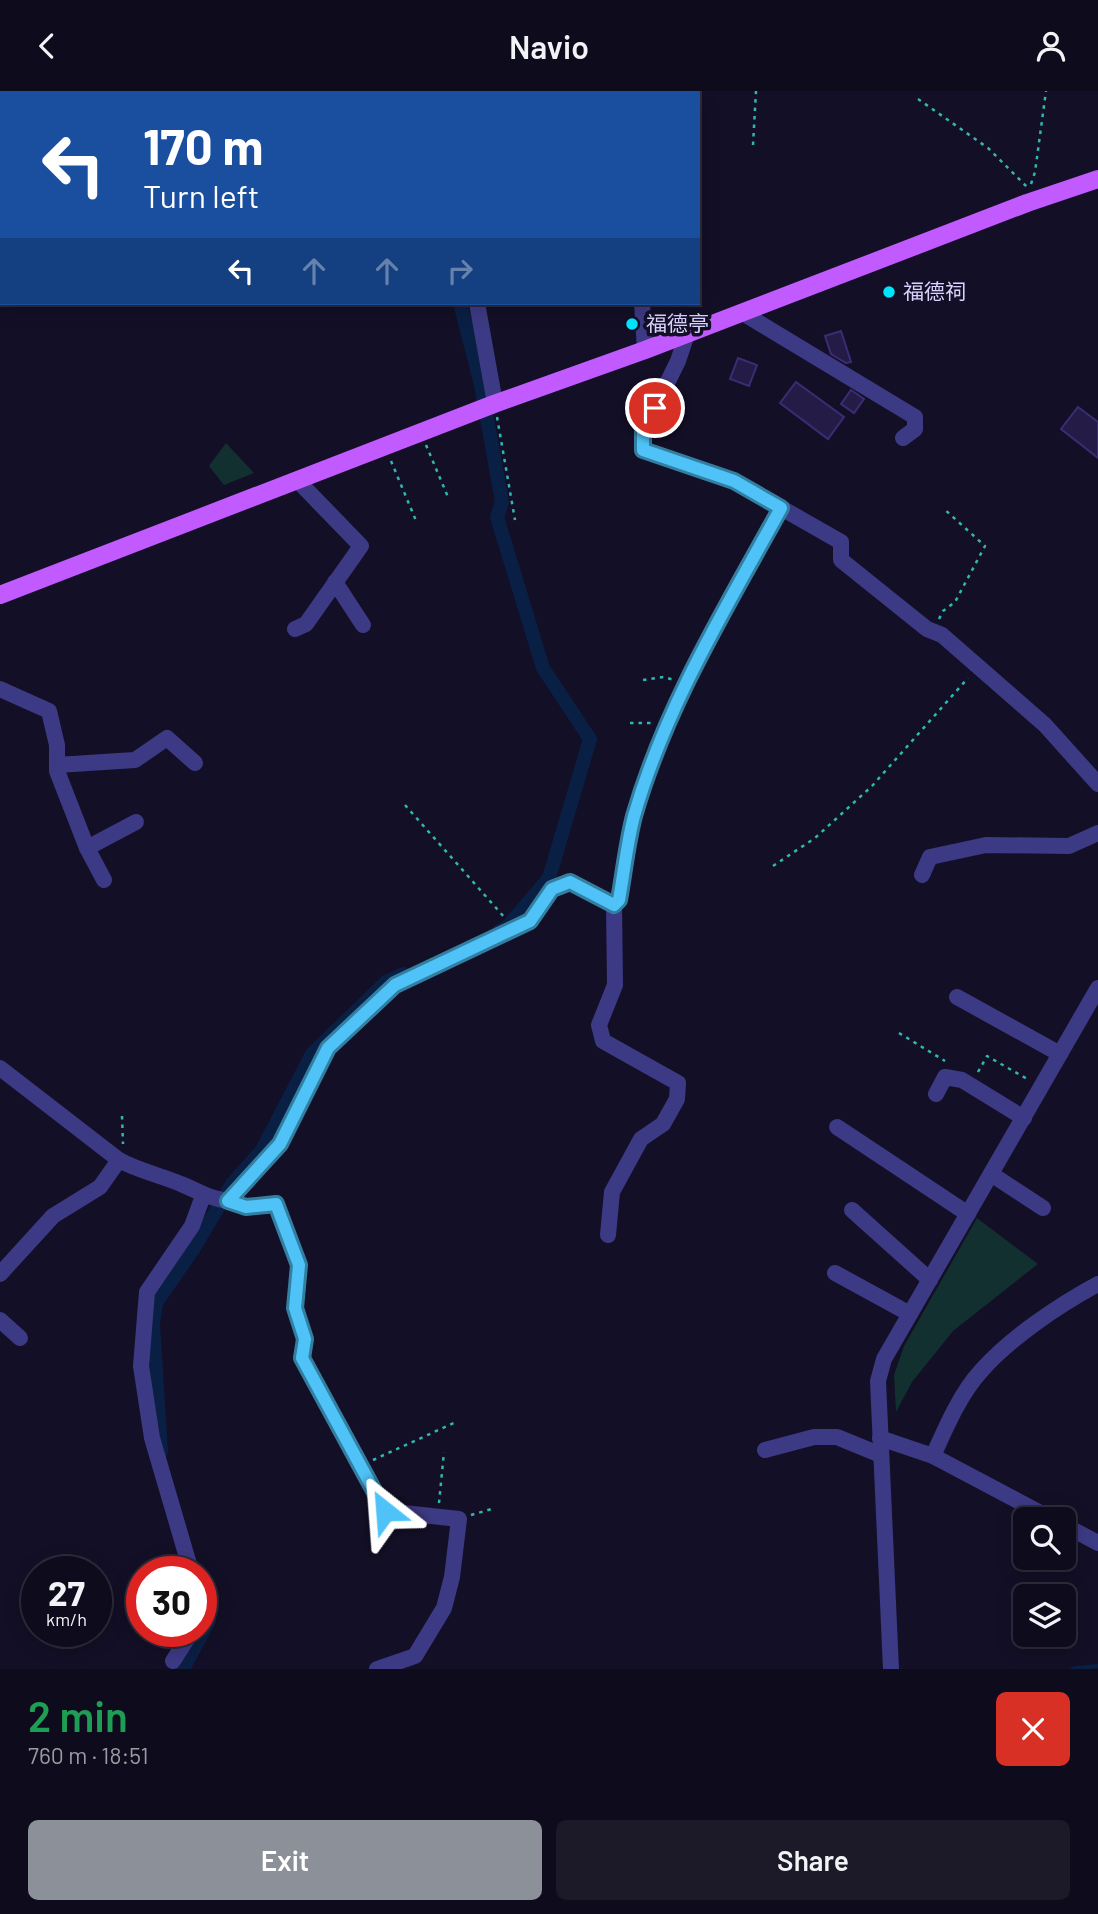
<!DOCTYPE html>
<html lang="en">
<head>
<meta charset="utf-8">
<style>
	body { margin:0; font-family:Barlow,"Noto Sans TC",sans-serif; background:#1c1929; color:#f1f3f6; height:100vh; display:flex; flex-direction:column; font-size:26px; white-space:nowrap }
	* { box-sizing:border-box; margin:0 }
	p { font-size:23px; color:#9b9ba3 }
	.icon { flex:none; width:38px; height:38px; fill:none; stroke:currentColor; stroke-width:2; stroke-linecap:round; stroke-linejoin:round }
	.map { position:relative; height:1578px; overflow:hidden }
	.drawer { display:flex; flex-direction:column; background:#0e0b1c; flex:1 }
	.drawer>* { flex:none }
	.guide { position:absolute; left:0px; top:0px; width:700px; height:214px; box-shadow:0 4px 18px #0003,0 0 0 2px #2e2b3b; background:#1a4fa0; color:#fff; overflow:hidden }
	.controls { position:absolute; left:1013px; top:1416px; display:grid; gap:14px }
	.controls a { display:grid; place-items:center; width:63px; height:63px; border-radius:10px; background:#0e0b1c; box-shadow:0 4px 18px #0003,0 0 0 2px #2e2b3b; font-size:35px }
	.speed { position:absolute; left:21px; top:1465px; display:flex; gap:14px; font-size:35px; font-weight:700; text-align:center }
	.speed>* { display:grid; place-content:center; width:91px; height:91px; border-radius:50%; background:#0e0b1c; box-shadow:0 4px 18px #0003,0 0 0 2px #2e2b3b; line-height:1 }
	.speed small { font-size:18px; font-weight:400 }
	.speed .limit { border:10px solid #d22; background:#fff; color:#111 }
	.pin { position:absolute; display:grid; place-items:center; width:60px; height:60px; color:#fff; margin:-30px; border:4px solid #fff; border-radius:50%; box-shadow:0 2px 7px #0007 }
	.me { position:absolute; width:77px; margin:-38px; rotate:332deg; stroke-linejoin:round; filter:drop-shadow(0 0 5px #0008) }
	.turn { display:flex; align-items:center; gap:24px; height:147px; padding:0 28px; font-size:32px }
	.turn .icon { width:91px; height:91px; stroke-width:2.5 }
	.turn b { display:block; font-size:49px; line-height:60px }
	.lanes { display:flex; align-items:center; height:66px; padding:0 28px; background:#0003; justify-content:center; gap:35px; direction:ltr }
	.lanes .off { opacity:.35 }
	.round { display:grid; place-items:center; flex:none; width:74px; height:74px; border-radius:10px; background:#1c1929 }
	.headline { display:flex; align-items:center; justify-content:space-between; height:119px; padding:0 28px }
	h1 { font-size:42px; font-weight:600; line-height:52px; color:#1e9e55 }
	.primary-button { display:flex; gap:14px; margin-top:auto; padding:14px 28px }
	.primary-button a { flex:1; height:80px; border-radius:10px; background:#8c9099; color:#fff; font-size:28px; font-weight:600; line-height:80px; text-align:center }
	.primary-button a+a { background:#1c1929; color:#f1f3f6 }
	header { display:flex; justify-content:space-between; align-items:center; height:91px; padding:0 28px; background:#0e0b1c; font-size:32px; font-weight:600 }
	.map>svg:first-child { display:block }
	.green { fill:#12302f }
	.lines { fill:none; stroke-linecap:round; stroke-linejoin:round }
	.stream { stroke:#0a1f44; stroke-width:4.5 }
	.canal { stroke:#0a1f44; stroke-width:14 }
	.building { fill:#241b47; stroke:#3b2d73; stroke-width:2 }
	.path { stroke:#2fb8b0; stroke-width:2.5; stroke-dasharray:3.5 5; stroke-linecap:butt }
	.minor { stroke:#3d3a85; stroke-width:16 }
	.major { stroke:#c25bff; stroke-width:18 }
	.route-casing { stroke:#337fa1; stroke-width:18 }
	.route { stroke:#4fc3f7; stroke-width:12 }
	.poi-dot { fill:#00e5ff; stroke:#130f26; stroke-width:2.5 }
	.labels { text-anchor:middle; stroke-width:7; stroke-linejoin:round; paint-order:stroke }
	.poi-label { font-size:21px; fill:#d9d4ff; stroke:#130f26; text-anchor:start }
</style>
</head>
<body>
<header><svg class="icon" aria-label="back" viewBox="0 0 24 24"><path d="M15 5l-7 7 7 7"/></svg>Navio<svg class="icon" aria-label="person" viewBox="0 0 24 24"><circle cx="12" cy="8" r="4"/><path d="M4 21q1-7 8-7t8 7"/></svg></header>
<div class="map">
<svg width="1098" height="1578" viewBox="0 0 1098 1578">
	<rect width="100%" height="100%" fill="#130f26"/>
	<g class="green">
		<path d="M226,352L254,382L224,394L209,375Z"/>
		<path d="M977,1127L1038,1173L953,1240L912,1291L896,1321L894,1284L904,1255Z"/>
	</g>
	<g class="lines">
		<path class="stream" d="M1073,1578L1098,1575"/>
		<g class="canal">
			<path d="M459,0V2"/>
			<path d="M460,212L481,294L502,411L497,426L543,577L590,648L549,787L508,835L499,840"/>
			<path d="M161,1361L153,1233L156,1212L194,1157L232,1093L262,1059L312,963L386,891L404,883"/>
			<path d="M183,1578L209,1530L201,1505"/>
		</g>
	</g>
	<g class="building">
		<path d="M841,240L851,271L846,272L831,263L825,245Z"/>
		<path d="M738,267L757,274L749,295L730,288Z"/>
		<path d="M796,291L844,326L828,348L780,312Z"/>
		<path d="M851,299L864,308L854,322L841,313Z"/>
		<path d="M1078,316L1098,331V367L1061,338Z"/>
	</g>
	<g class="lines">
		<g class="path">
			<path d="M213,0L215,2"/>
			<path d="M45,2L46,0"/>
			<path d="M229,2L230,0"/>
			<path d="M918,8L988,57L1027,96"/>
			<path d="M753,54L756,0"/>
			<path d="M1031,93L1035,81L1046,0"/>
			<path d="M0,105L2,100"/>
			<path d="M497,326L515,429"/>
			<path d="M426,354L448,406"/>
			<path d="M391,370L417,432"/>
			<path d="M939,528L943,520L955,511L985,455L943,417"/>
			<path d="M643,589L664,586L674,589"/>
			<path d="M630,632H651"/>
			<path d="M405,714L505,827"/>
			<path d="M773,775L815,747L872,695L968,587"/>
			<path d="M899,942L945,970"/>
			<path d="M978,981L987,965L1029,989"/>
			<path d="M122,1025L123,1053"/>
			<path d="M373,1369L456,1331"/>
			<path d="M439,1412L444,1361"/>
			<path d="M471,1424L495,1417"/>
		</g>
		<g class="minor">
			<path d="M475,0V2"/>
			<path d="M667,0V2"/>
			<path d="M477,212L495,312"/>
			<path d="M642,212L645,259"/>
			<path d="M741,221L915,326V338L903,347"/>
			<path d="M687,243L678,270L643,341V359L734,390L841,451V469L927,538L942,544L1045,634L1098,693"/>
			<path d="M335,491L363,534"/>
			<path d="M295,538L306,533L361,455L298,390"/>
			<path d="M0,598L49,620L57,654V680L87,757L104,789"/>
			<path d="M57,674L135,669L167,647L195,672"/>
			<path d="M87,757L136,731"/>
			<path d="M922,784L930,766L986,754L1069,755L1098,742"/>
			<path d="M957,906L1060,963"/>
			<path d="M0,977L119,1069C139,1080 160,1084 181,1093C201,1101 205,1106 228,1110L280,1053L328,957L395,894L530,830L552,798L570,791L614,814L619,809C624,781 627,752 634,725C666,614 726,517 781,417"/>
			<path d="M936,1003L945,986L962,989L1024,1027"/>
			<path d="M837,1036L968,1123"/>
			<path d="M991,1083L1043,1117"/>
			<path d="M228,1110L246,1116L276,1113L299,1174L295,1217L305,1248L302,1267L385,1420L459,1428L452,1486L444,1517L415,1565L377,1578"/>
			<path d="M852,1119L930,1189"/>
			<path d="M608,1144L612,1101L641,1048L663,1033L677,1008L678,992L603,950L599,934L615,894L614,814"/>
			<path d="M835,1182L910,1223"/>
			<path d="M0,1183L53,1125L100,1096L119,1069"/>
			<path d="M0,1229L20,1247"/>
			<path d="M880,1347L933,1365L1052,1428"/>
			<path d="M765,1359L814,1346H837L881,1364"/>
			<path d="M933,1365C946,1336 960,1303 981,1280C1010,1247 1059,1214 1098,1193"/>
			<path d="M1064,1434L1098,1452"/>
			<path d="M191,1480L152,1347L141,1275L147,1201L192,1135L203,1105"/>
			<path d="M201,1517V1526"/>
			<path d="M173,1570L192,1540"/>
			<path d="M891,1578L878,1290L884,1268L1098,897"/>
		</g>
		<path class="major" d="M0,504L494,313L645,259L1027,112L1098,88"/>
	</g>
	<g class="lines">
		<g class="route-casing">
			<path id="route" d="M385,1420L302,1267L305,1248L295,1217L299,1174L276,1113L246,1116L228,1110L280,1053L328,957L395,894L530,830L552,798L570,791L614,814L619,809C624,781 627,752 634,725C666,614 726,517 781,417L734,390L643,359V341L655,317"/>
		</g>
		<use href="#route" class="route"/>
	</g>
	<g class="poi-dot">
		<circle cx="889" cy="201" r="7"/>
		<circle cx="632" cy="233" r="7"/>
	</g>
	<g class="labels">
		<g class="poi-label">
			<text x="903" y="208">福德祠</text>
			<text x="646" y="240">福德亭</text>
		</g>
	</g>
</svg>
<div class="controls">
<a><svg class="icon" aria-label="search" viewBox="0 0 24 24"><circle cx="10" cy="10" r="6"/><path d="M15 15l6 6"/></svg></a>
<a><svg class="icon" aria-label="layers" viewBox="0 0 24 24"><path d="M12 4l9 5-9 5-9-5zM3 14l9 5 9-5"/></svg></a>
</div>
<div class="speed"><div>27<small>km/h</small></div><div class="limit">30</div></div>
<div class="pin" style="left:655px;top:317px;background:#d93025"><svg class="icon" aria-label="arrive" viewBox="0 0 24 24"><path d="M6 21V4h12l-3 4 3 4H6"/></svg></div>
<svg class="me" style="left:385px;top:1420px" viewBox="-20 -20 40 40"><path d="M0-17L14 15 0 8-14 15z" fill="#4fc3f7" stroke="#fff" stroke-width="4"/></svg>
<div class="guide">
<div class="turn"><svg class="icon" aria-label="left" viewBox="0 0 24 24"><path d="M17 20v-9H6M10 6l-5 5 5 5"/></svg><div><b>170 m</b>Turn left</div></div>
<div class="lanes"><svg class="icon" aria-label="left" viewBox="0 0 24 24"><path d="M17 20v-9H6M10 6l-5 5 5 5"/></svg><svg class="icon off" aria-label="ahead" viewBox="0 0 24 24"><path d="M12 20V5M6 11l6-6 6 6"/></svg><svg class="icon off" aria-label="ahead" viewBox="0 0 24 24"><path d="M12 20V5M6 11l6-6 6 6"/></svg><svg class="icon off" aria-label="right" viewBox="0 0 24 24"><path d="M7 20v-9h11M14 6l5 5-5 5"/></svg></div>
</div>
</div>
<section class="drawer">
<div class="headline"><div><h1>2 min</h1><p>760 m · 18:51</p></div><a class="round" style="background:#d93025;color:#fff"><svg class="icon" aria-label="close" viewBox="0 0 24 24"><path d="M6 6l12 12M18 6L6 18"/></svg></a></div>
<div class="primary-button"><a>Exit</a><a>Share</a></div>
</section>
</body>
</html>
